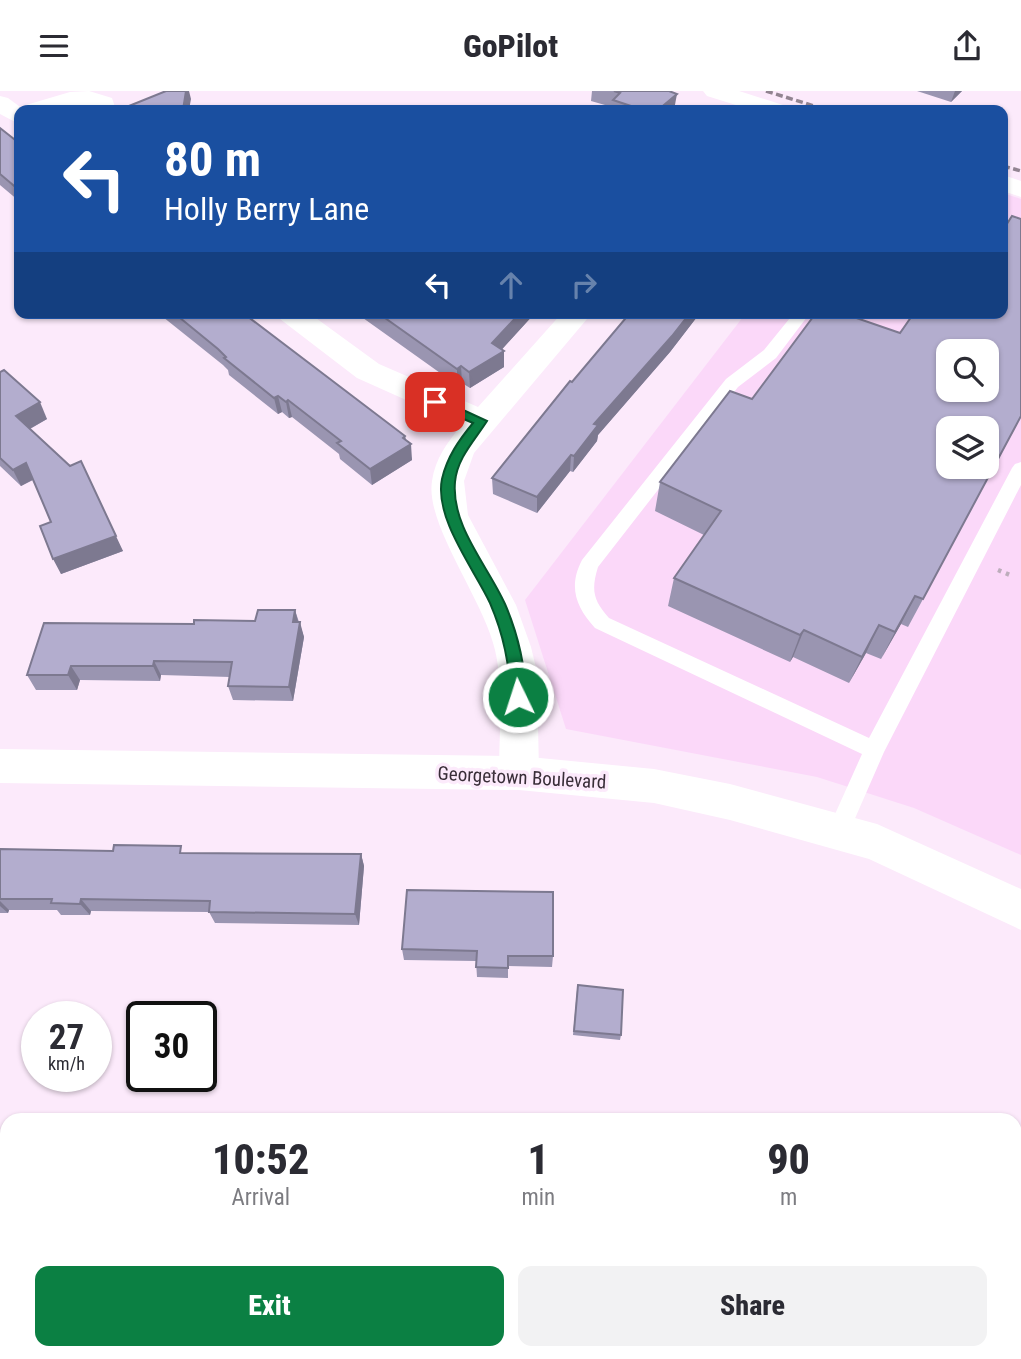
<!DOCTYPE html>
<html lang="en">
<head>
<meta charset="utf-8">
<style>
	body { margin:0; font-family:"Roboto Condensed",sans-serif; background:#f2f2f3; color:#2b2b33; height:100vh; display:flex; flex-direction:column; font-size:26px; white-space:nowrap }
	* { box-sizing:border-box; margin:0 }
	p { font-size:23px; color:#7c7c81 }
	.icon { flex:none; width:38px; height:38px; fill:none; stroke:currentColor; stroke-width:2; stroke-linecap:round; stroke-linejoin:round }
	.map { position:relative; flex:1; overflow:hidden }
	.details { position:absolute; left:0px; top:1022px; width:1022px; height:247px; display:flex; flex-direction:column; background:#fff; border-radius:21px 21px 0 0; box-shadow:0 2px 5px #0004 }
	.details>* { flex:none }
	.hud { position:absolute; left:14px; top:14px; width:994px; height:214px; border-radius:14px; box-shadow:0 2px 5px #0004; background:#1a4fa0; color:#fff; overflow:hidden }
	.tools { position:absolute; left:936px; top:248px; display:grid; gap:14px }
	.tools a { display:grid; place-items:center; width:63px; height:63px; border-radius:14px; background:#fff; box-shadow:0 2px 5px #0004; font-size:35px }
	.speed { position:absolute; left:21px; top:910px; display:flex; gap:14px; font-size:35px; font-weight:700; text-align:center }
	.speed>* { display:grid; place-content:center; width:91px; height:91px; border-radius:50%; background:#fff; box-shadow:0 2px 5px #0004; line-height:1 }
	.speed small { font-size:18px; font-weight:400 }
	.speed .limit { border:4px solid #111; border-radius:10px; background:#fff; color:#111 }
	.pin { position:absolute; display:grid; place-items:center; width:60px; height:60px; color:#fff; margin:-30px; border-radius:14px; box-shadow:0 4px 10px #0006 }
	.me { position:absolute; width:77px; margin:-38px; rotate:356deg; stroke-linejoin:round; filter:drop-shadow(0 0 5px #0008) }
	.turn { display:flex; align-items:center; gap:24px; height:147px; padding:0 35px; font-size:32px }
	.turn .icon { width:91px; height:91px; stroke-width:2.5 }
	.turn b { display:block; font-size:49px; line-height:60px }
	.lanes { display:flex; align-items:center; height:66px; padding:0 35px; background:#0003; justify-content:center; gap:35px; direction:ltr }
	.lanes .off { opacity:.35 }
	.eta { display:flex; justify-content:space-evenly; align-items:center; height:119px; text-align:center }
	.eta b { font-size:42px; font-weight:800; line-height:49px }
	.button { display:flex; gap:14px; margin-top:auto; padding:14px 35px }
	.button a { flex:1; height:80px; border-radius:14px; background:#0b8043; color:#fff; font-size:28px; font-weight:800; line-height:80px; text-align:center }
	.button a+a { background:#f2f2f3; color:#2b2b33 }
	header { display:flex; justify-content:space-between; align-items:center; height:91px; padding:0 35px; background:#fff; font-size:32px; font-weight:800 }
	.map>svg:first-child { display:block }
	.built { fill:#fbd8f9; fill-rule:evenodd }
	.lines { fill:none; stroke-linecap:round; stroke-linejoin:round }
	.path { stroke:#bdadbc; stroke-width:4.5; stroke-dasharray:3.5 5; stroke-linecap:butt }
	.lane { fill:#fff; fill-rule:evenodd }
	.street { fill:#fff; fill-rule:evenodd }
	.secondary { fill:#fff; fill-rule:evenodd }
	.rail { stroke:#928491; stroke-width:3.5; stroke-dasharray:7 3.5; stroke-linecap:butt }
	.wall { fill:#9a95b1 }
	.shaded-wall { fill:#7d7990 }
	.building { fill:#b3adce; stroke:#7d7990; stroke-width:2; fill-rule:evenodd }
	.route { fill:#0b8043; stroke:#07532c; stroke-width:2 }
	.labels { text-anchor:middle; stroke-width:7; stroke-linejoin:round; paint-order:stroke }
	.street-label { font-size:19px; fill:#382d37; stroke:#fceafb }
</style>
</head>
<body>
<header><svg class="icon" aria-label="menu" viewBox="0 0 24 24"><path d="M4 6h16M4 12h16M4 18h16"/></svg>GoPilot<svg class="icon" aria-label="share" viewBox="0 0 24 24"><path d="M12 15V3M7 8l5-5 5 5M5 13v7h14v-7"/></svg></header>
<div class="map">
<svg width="1021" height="1268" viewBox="0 0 1021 1268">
	<rect width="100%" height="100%" fill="#fceafb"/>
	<path class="built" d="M1003,102L1021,108V764L914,717L817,686L566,638L525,509L746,222H1003ZM948,261H987V299H948ZM948,338H987V376H948Z"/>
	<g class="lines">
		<path class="path" d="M998,479L1010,484"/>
		<path class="lane" d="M794,222H810L776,267L738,296L598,476C591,499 593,509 609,527L869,647L1012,377L1015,373L1021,371V394L884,661L846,748L838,751L830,748L827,741L862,663L595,537C576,516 568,496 582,469L726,288L764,259Z"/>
		<g class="street">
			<path d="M89,0L112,7L116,19H92L90,14L70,15L55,19H19V33L0,23V5L8,7L23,18L26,14L70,1Z"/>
			<path d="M703,0H739L783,14L787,19H752L707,5Z"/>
			<path d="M1003,84L1021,90V106L1003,100Z"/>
			<path d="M276,222H309L379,273L478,316L562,222H592L474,362L464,390L468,424L516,514L531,556L537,581L539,682L533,694L519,699L505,694L499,682C499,642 504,598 495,559C484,509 425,434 432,390C435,368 448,350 462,334L357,287L280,228Z"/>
		</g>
		<path class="secondary" d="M0,658L519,665L654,678L730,693L877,733L1021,798V839L869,768L730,729L654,712L519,699L0,692Z"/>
		<g class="rail">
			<path d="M766,0L827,19"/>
			<path d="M1003,75L1021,80"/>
		</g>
	</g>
	<g class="wall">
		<path d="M592,0H669L675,19H612V16L591,10Z"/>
		<path d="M917,0H962L951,11Z"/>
		<path d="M0,37L19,52V110L0,94Z"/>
		<path d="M158,222H243L405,345L412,369L372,394L340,368L339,363L292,326L289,327L282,321L278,323L229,284L228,279L223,274Z"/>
		<path d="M356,222H535L502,258L504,260V276L470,297L462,292L457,294Z"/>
		<path d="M630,222H700L670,261L598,344L597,350L573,381L570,380L537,422L493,403L492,387Z"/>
		<path d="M1003,222L1021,326L908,536L901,533L881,568L866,562L849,592L793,566L790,571L668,515L674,487L704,444L655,420L660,391L752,308L900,242Z"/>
		<path d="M0,281L47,328L30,338L123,460L61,483L51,431L33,389L21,395L0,375Z"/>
		<path d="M295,519L304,546L293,610L233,609L228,595L230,586L161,584L160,590L80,589L77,599H36L27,584L194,533L255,530Z"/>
		<path d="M0,758L185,762L361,763L364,775L359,834L215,832L209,821L91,820L90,824H61L57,819H9L8,822H0Z"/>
		<path d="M407,799L553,865L552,876L508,875V887L477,886L476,870L404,869L402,858Z"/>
		<path d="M577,899L621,944L620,949L573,944Z"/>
	</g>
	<g class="shaded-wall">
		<path d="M186,0H189L191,8L189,19H183Z"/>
		<path d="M955,0H962L951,11Z"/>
		<path d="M677,3L674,19H658Z"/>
		<path d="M520,222H535L496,265L504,260V276L470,297L469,281L492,252Z"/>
		<path d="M690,222H700L670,261L598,344L597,350L573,381L574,365L594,333Z"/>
		<path d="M461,275L462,292L457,294V278Z"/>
		<path d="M278,305L282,321L278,323L274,307Z"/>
		<path d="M288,309L292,326L289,327L286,311Z"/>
		<path d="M40,311L47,328L24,341L16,325Z"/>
		<path d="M405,345L406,356L411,353L412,369L372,394L370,378Z"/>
		<path d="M571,364L570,380L537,422V406Z"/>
		<path d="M26,372L34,388L21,395L13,379Z"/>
		<path d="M116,445L123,460L61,483L53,468Z"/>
		<path d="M915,505L901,533L881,568L895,541Z"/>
		<path d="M295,519L299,534L293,531Z"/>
		<path d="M300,531L304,546L293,610L289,596Z"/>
		<path d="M879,534L866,562L849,592L862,566Z"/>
		<path d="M804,539L793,566L790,571L800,544Z"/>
		<path d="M154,570L161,584L160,590L153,575Z"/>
		<path d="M71,575L80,589L77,599L68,584Z"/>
		<path d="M361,763L364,775L359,834L355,823Z"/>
		<path d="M81,808L91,820L90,824L80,813Z"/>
		<path d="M0,810L9,819L8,822L0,815Z"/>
		<path d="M0,1146L4,1148L0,1158Z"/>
		<path d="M202,1262H211L208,1268H199Z"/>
	</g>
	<g class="building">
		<path d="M166,0H186L183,19H119Z"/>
		<path d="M614,0H669L677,3L658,19H643L613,9L620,2Z"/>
		<path d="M0,37L19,52V99L0,83Z"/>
		<path d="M1012,125L1021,128V325L923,508L915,505L895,541L879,534L862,566L804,539L800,544L674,487L721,420L660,391L730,300L752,308L816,222H842L900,242L914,222H1003V139ZM948,261H987V299H948ZM948,338H987V376H948Z"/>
		<path d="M174,222H243L405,345L403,347L411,353L370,378L337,352L341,350L288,309L286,311L278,305L274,307L224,267L226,266L218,258Z"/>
		<path d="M378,222H520L492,252L504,260L469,281L461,275L457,278Z"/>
		<path d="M630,222H690L672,245L594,333L598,334L574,365L571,364L537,406L492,387L570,290L572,291Z"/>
		<path d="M4,279L40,311L16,325L70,375L81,370L116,445L53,468L40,435L51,431L26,372L13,379L0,367V281Z"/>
		<path d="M258,519H295L293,531H300L289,596L228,595L232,571L154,570L153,575H71L68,584H27L44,532L194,533V529L255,530Z"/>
		<path d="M114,754L181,755L180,762L361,763L355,823L209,821L210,810L81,808L80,813L51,812L52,808H0V758L113,760Z"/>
		<path d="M407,799L553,801V865H508V877L476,876L477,860L402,858Z"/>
		<path d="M578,894L623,899L621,944L574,940Z"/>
		<path d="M29,1262H202L199,1268H26Z"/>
	</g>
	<path class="route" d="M435,306L487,330C475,349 457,367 455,391C451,435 488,475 505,513C518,543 525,574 526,606L518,613L510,606C510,573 503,542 490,512C474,478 434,427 442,388C447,366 459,349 473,332L431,314V308Z"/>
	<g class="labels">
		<g class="street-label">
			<text transform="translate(522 686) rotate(3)" y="7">Georgetown Boulevard</text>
		</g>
	</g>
</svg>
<div class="tools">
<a><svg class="icon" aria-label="search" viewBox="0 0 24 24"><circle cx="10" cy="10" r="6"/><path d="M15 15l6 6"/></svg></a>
<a><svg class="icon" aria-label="layers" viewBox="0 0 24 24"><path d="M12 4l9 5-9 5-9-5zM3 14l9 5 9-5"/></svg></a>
</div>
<div class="speed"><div>27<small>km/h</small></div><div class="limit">30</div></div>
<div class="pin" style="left:435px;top:311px;background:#d93025"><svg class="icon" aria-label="arrive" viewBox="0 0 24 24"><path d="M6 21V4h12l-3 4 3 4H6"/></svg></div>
<svg class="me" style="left:518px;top:606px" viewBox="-20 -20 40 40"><circle r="17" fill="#0b8043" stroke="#fff" stroke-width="3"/><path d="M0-11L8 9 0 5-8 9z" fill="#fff"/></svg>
<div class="hud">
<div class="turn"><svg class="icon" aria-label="left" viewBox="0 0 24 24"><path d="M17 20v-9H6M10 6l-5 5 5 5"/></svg><div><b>80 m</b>Holly Berry Lane</div></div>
<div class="lanes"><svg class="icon" aria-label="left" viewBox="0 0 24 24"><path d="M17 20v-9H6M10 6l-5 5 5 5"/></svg><svg class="icon off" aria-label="ahead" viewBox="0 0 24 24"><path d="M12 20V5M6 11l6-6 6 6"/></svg><svg class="icon off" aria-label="right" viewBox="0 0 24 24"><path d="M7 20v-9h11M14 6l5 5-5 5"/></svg></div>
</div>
<section class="details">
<div class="eta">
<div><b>10:52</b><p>Arrival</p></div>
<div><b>1</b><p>min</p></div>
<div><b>90</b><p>m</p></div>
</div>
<div class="button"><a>Exit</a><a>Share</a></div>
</section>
</div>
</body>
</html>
